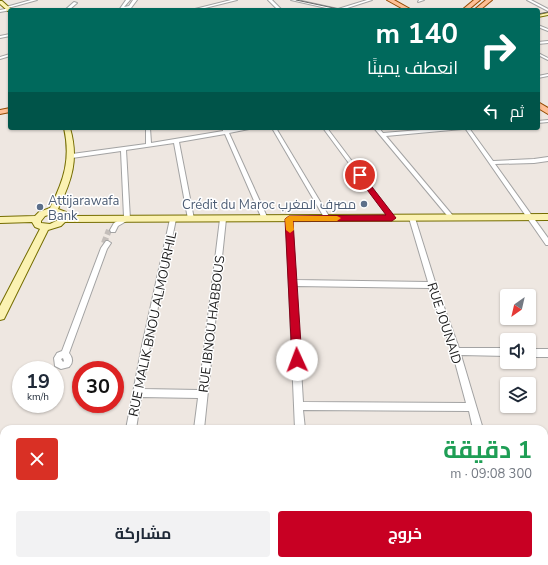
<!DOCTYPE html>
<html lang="ar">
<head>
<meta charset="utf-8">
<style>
	body { margin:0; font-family:"Nunito Sans",Cairo,sans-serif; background:#f2f2f3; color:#1f2937; direction:rtl; height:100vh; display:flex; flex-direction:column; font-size:15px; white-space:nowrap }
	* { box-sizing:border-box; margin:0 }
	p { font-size:13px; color:#747a83 }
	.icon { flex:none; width:22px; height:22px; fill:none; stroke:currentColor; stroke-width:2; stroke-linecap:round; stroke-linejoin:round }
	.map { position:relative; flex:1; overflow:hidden; direction:ltr }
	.panel { position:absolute; left:0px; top:425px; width:548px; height:140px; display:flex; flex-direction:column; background:#fff; border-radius:12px 12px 0 0; box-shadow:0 1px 3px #0004; direction:rtl }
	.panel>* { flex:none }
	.hud { position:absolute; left:8px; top:8px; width:532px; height:122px; border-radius:4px; box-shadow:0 1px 3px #0004; direction:rtl; background:#00695c; color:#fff; overflow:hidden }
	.needle { width:26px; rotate:214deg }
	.tools { position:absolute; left:500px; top:289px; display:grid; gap:8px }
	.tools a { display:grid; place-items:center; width:36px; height:36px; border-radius:4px; background:#fff; box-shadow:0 1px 3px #0004; font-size:20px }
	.speed { position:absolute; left:12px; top:361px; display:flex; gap:8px; font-size:20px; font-weight:700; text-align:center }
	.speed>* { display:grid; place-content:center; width:52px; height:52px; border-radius:50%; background:#fff; box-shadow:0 1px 3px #0004; line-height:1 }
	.speed small { font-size:10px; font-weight:400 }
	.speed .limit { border:6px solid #d22; background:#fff; color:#111 }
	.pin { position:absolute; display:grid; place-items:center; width:34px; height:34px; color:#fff; margin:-17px; border:2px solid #fff; border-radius:50%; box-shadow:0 1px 4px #0007 }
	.me { position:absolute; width:44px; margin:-22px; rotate:358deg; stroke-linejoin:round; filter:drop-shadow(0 0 3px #0008) }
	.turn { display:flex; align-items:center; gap:14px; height:84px; padding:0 16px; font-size:18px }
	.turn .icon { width:52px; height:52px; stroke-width:2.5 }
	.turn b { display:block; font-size:28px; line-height:34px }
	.then { display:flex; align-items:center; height:38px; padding:0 16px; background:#0003; gap:8px; font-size:15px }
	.round { display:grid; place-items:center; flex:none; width:42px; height:42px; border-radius:4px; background:#f2f2f3 }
	.overview { display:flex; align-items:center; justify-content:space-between; height:68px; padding:0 16px }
	h1 { font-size:24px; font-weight:700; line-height:30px; color:#1e9e55 }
	.button { display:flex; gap:8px; margin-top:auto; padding:8px 16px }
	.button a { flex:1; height:46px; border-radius:4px; background:#c80023; color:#fff; font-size:16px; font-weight:700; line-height:46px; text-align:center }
	.button a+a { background:#f2f2f3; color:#1f2937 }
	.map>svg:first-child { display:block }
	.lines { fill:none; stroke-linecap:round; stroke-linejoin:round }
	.street-tunnel { stroke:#c4beba; stroke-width:6; stroke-dasharray:6 3; stroke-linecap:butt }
	.street-casing { stroke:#a3a3a3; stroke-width:2 }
	.secondary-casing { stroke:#756d01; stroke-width:2 }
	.primary-casing { stroke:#944900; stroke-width:2 }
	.street { fill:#fff; fill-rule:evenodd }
	.secondary { fill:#fbf2b2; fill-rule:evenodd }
	.primary { fill:#ffbf95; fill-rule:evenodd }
	.tram { stroke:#6a6a6a; stroke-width:1 }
	.route { fill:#c80023; stroke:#820017 }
	.slow { fill:#f59e0b }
	.service-dot { fill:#5c6f8a; stroke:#fff; stroke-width:1.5 }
	.labels { text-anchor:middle; stroke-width:3; stroke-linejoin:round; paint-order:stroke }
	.service-label { font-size:13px; fill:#4e5e75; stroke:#fff; text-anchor:start }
	.street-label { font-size:13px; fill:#1c1c1c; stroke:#fff }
</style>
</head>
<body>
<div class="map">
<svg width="548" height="565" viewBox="0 0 548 565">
	<rect width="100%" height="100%" fill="#eee7e1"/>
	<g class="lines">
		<path class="street-tunnel" d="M104,243L109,230"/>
		<g class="street-casing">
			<g id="street">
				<path d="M31,0H37L8,8L6,7Z"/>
				<path d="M126,0H130L124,7L129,6L133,0H137L131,8L119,10Z"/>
				<path d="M231,0H237L197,10H191Z"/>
				<path d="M268,0H272L282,10H278Z"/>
				<path d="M291,0H297L338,9L367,0H372L341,10H335Z"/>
				<path d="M419,0H424L418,2Z"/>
				<path d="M527,0H531L548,9V11Z"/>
				<path d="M74,2L77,3L69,10H65Z"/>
				<path d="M10,8L11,10L0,12V10Z"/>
				<path d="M538,25L548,29V31L538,27Z"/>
				<path d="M10,34V36L0,38V36Z"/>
				<path d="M548,41V43L538,44V42Z"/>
				<path d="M538,53L548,58V60L538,55Z"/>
				<path d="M10,54V56L0,59V57Z"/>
				<path d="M548,74V76L538,78V76Z"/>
				<path d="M548,120V122L538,123V121Z"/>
				<path d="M146,128H150L151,143L223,131V128H227L228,130L241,128H251L249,129L229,133L268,219L267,220L265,221L262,219L225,134L179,142L194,219L191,221L188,219L174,143L126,150L130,219L118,226L115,232H111L110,230L114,223L124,217L121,151L72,158L69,156L72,154L146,144Z"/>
				<path d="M272,128H276L330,218L329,219H325Z"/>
				<path d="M323,128H327L394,217L395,218L394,219H390Z"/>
				<path d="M374,128H379L383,133L445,128H464L462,129L386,136L454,217L455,218L454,219H450Z"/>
				<path d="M465,128H469L493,161L534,159L548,157V161L534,163L495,164L548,238V245H546Z"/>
				<path d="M412,216L415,218L436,285L459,348H507V356L461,355L483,429H473L469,411L303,410L305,429H295L286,219L289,217L292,219L296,280L428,282L409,218ZM296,286L429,288L452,351L466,403L303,402Z"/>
				<path d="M173,217L176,219L150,346L142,389L199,390L220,219L223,217L225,218L226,219L204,429H194L198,398L141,397L136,429H126L142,346L170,219Z"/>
				<path d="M106,241H108L111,243L107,249L69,353C73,358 73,363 69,367L61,369L55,366L54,358L57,353L62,351L101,248ZM63,358L64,361L63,362L61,359Z"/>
				<rect x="529" y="349" width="19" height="8"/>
				<path d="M0,559H4V561H79L80,565H0Z"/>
				<path d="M98,561H108L107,565H97Z"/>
				<rect x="178" y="561" width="10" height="4"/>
				<rect x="299" y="561" width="10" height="4"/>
				<path d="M515,561H525L526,565H516Z"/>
			</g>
		</g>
		<g class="secondary-casing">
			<g id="secondary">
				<path d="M0,1H2L12,10L8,11L0,4Z"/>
				<path d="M548,13V15L538,17V15Z"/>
				<path d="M64,128H70C79,159 72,180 58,209L66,212L67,216L548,214V220L65,222L61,226L48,230L4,319L0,320V306L40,229L35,227L32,222L0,223V217L35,216L39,212L50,208C64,180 71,159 64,128ZM52,214L59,215L58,220L50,224L41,223V221L45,216Z"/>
			</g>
		</g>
		<g class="primary-casing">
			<g id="primary">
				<path d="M387,0H394L412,10H405Z"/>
				<path d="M474,0H480L468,10H462Z"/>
				<path d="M486,0H492L480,10H474Z"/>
				<path d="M538,102L548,108V114L538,108Z"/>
				<path d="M10,108V112L0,114V110Z"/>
			</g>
		</g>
		<use href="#street" class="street"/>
		<use href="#secondary" class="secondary"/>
		<use href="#primary" class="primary"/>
		<g class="tram">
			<path d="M296,0L343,10"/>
			<path d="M538,14L548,12"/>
		</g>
	</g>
	<path class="route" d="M360,173L362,174L396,218L392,221H293L302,360L301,363L297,365L293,363L292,360L285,219L289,216L386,215L356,175Z"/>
	<path class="slow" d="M289,216H337L341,218L337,221H293L294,230L290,233L286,230L285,219Z"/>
	<g class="service-dot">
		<circle cx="364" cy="204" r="4"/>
		<circle cx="40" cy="207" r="4"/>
	</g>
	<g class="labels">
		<g class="service-label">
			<text x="48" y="205">Attijarawafa<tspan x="48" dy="15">Bank</tspan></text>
			<text x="356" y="209" text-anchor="end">Crédit du Maroc مصرف المغرب</text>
		</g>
		<g class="street-label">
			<text transform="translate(445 323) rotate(72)" y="5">RUE JOUNAID</text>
			<text transform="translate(152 324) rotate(-78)" y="5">RUE MALIK BNOU ALMOURHIL</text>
			<text transform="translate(211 324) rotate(-83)" y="5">RUE IBNOU HABBOUS</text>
		</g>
	</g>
</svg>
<div class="tools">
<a><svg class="needle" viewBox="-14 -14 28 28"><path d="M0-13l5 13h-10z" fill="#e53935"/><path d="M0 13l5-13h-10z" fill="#747a83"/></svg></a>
<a><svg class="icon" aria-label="sound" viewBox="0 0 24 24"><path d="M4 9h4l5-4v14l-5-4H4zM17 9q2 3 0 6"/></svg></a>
<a><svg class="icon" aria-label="layers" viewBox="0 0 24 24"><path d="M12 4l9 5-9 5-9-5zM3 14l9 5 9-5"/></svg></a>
</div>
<div class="speed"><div>19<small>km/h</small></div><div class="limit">30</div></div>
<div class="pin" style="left:360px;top:175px;background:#d93025"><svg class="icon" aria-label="arrive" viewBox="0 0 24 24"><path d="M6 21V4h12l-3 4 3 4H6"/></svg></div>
<svg class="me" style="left:297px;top:360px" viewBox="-20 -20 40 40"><circle r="19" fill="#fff"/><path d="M0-13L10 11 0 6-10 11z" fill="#c80023"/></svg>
<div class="hud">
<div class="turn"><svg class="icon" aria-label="right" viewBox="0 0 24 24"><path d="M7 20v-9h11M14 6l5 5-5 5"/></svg><div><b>140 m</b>انعطف يمينًا</div></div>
<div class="then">ثم<svg class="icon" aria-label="left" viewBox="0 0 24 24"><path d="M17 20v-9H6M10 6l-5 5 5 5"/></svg></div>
</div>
<section class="panel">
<div class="overview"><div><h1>1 دقيقة</h1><p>300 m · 09:08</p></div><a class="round" style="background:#d93025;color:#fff"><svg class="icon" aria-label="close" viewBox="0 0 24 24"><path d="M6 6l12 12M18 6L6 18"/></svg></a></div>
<div class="button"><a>خروج</a><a>مشاركة</a></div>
</section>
</div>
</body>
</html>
